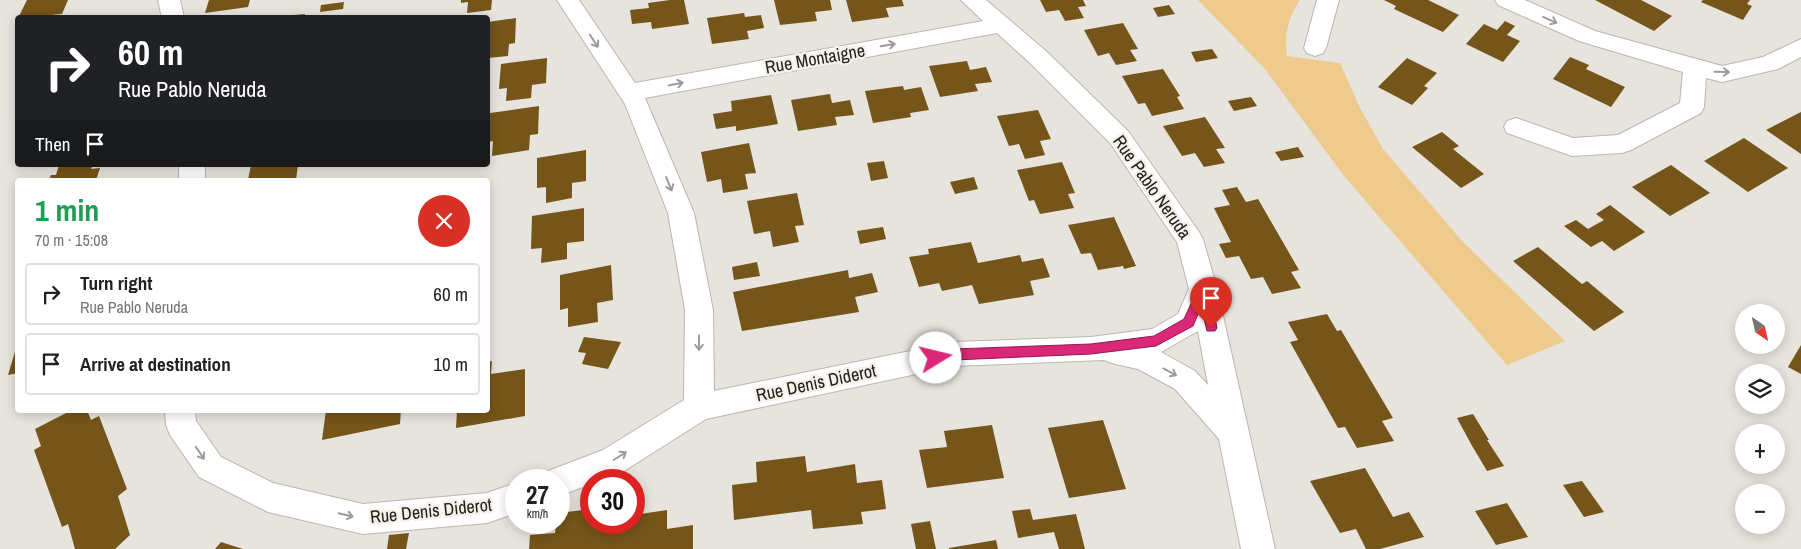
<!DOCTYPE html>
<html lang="en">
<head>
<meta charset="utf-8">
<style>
	body { margin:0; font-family:"Archivo Narrow",sans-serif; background:#f2f2f2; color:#202124; height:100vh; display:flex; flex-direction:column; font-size:19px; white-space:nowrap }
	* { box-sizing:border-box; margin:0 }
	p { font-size:16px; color:#757577 }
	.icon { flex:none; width:28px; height:28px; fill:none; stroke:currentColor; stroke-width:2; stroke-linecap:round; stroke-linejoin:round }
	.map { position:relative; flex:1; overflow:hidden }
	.side { position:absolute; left:15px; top:178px; width:475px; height:235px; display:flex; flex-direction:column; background:#fff; border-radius:5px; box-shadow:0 2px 12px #0003 }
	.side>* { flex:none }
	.top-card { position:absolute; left:15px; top:15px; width:475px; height:152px; border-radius:5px; box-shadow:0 2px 12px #0003; background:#202124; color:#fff; overflow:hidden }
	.needle { width:32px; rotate:146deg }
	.fabs { position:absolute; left:1735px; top:304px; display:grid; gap:10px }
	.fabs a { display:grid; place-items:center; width:50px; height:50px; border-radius:50%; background:#fff; box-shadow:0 2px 12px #0003; font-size:25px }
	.speed { position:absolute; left:505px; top:469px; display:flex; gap:10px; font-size:25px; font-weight:700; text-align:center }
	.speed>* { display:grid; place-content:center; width:65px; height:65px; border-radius:50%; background:#fff; box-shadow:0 2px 12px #0003; line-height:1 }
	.speed small { font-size:12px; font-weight:400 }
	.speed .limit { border:8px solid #d22; background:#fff; color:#111 }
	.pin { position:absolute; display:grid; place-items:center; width:42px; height:42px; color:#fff; margin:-51px -21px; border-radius:50% 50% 50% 0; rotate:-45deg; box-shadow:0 0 5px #0007 }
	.pin .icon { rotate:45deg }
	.me { position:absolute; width:55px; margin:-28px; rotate:81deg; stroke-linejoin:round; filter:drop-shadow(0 0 4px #0008) }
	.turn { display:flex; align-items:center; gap:18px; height:105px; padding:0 20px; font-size:22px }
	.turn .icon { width:65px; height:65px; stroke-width:2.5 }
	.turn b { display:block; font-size:35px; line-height:42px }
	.then { display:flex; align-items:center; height:48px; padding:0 20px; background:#0003; gap:10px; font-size:19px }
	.round { display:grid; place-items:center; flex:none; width:52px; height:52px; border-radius:26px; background:#f2f2f2 }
	.summary { display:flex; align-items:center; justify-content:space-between; height:85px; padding:0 20px }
	h1 { font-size:30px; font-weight:700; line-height:38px; color:#1e9e55 }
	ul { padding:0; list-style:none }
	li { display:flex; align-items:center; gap:15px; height:62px; margin:0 10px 8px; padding:0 10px; border:2px solid #e0e0e0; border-radius:5px }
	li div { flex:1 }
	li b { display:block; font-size:19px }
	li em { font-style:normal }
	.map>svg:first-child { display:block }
	.green { fill:#efca8d }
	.building { fill:#755519 }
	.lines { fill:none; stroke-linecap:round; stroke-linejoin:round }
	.minor-casing { stroke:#bab6b0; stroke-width:2 }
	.minor { fill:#fff; fill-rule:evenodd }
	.oneway { stroke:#9b9b99 }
	.route { fill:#db2777; stroke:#8e194d }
	.labels { text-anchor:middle; stroke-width:5; stroke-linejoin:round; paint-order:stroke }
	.street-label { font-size:18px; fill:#21201d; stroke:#f5f1ea }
</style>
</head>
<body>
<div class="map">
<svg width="1801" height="549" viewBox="0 0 1801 549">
	<rect width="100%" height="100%" fill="#e7e3dd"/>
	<path class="green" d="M1198,0H1300C1288,18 1284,34 1287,56L1340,63L1360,108L1383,149L1463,242L1565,341L1507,365L1344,176L1264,68Z"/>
	<g class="building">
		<path d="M27,0H68L62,14L18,18Z"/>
		<path d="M209,0H250L248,7L205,13Z"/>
		<path d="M461,0H492L491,10L467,13L468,2L461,3Z"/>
		<path d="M670,0H684L689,24L652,29L651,22L632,24L630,10L649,8L648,3Z"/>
		<path d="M774,0H830L832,10L815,12L817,21L780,25Z"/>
		<path d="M846,0H902L904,6L886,8L889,17L852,22Z"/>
		<path d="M1040,0H1083L1086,6L1078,7L1084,18L1065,21L1059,10L1046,12Z"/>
		<path d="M1384,0H1428L1459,15L1443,32L1394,9L1396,6Z"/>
		<path d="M1595,0H1641L1672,16L1654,31Z"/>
		<path d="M1703,0H1750L1747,4L1752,6L1743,20L1701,2Z"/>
		<path d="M344,2L343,9L320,12L321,5Z"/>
		<path d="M1169,5L1175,14L1158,17L1153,8Z"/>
		<path d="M744,13L745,17L761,15L764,28L747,31L749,39L712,44L707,18Z"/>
		<path d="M305,14L304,18H282V16Z"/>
		<path d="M516,18L515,43L509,44L508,56L488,58V22Z"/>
		<path d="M1505,21L1515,26L1507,35L1520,41L1503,62L1466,44L1484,24L1497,30Z"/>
		<path d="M1123,23L1138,49L1130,50L1137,61L1116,65L1109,53L1098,56L1084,30Z"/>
		<path d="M1212,49L1218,58L1196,62L1191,52Z"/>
		<path d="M1570,57L1589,65L1586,69L1625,87L1611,107L1553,79Z"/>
		<path d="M547,58L546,83L532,85L531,98L506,101L507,88L499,89L501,64Z"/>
		<path d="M1407,58L1437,73L1424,86L1428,88L1412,105L1378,87Z"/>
		<path d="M967,61L970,70L986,67L992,82L975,84L978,91L940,97L929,66Z"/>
		<path d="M1163,69L1180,96L1177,97L1184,109L1152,116L1145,103L1138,104L1122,76Z"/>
		<path d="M903,86L904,90L921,87L929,110L910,113L911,117L873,123L865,91Z"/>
		<path d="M830,94L832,103L850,100L854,115L835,117L837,125L798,131L791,100Z"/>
		<path d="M771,95L778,124L736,131V126L716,129L713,114L732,111L731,101Z"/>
		<path d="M1251,97L1257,106L1234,111L1228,101Z"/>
		<path d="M539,106L538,134L530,135L529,150L492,156L493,141L488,142L490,113Z"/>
		<path d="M1038,110L1051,139L1040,141L1045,155L1025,159L1019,144L1009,146L997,116Z"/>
		<path d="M1801,112V154L1766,130Z"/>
		<path d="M1205,117L1225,148L1216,149L1225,163L1204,167L1195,153L1182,156L1163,126Z"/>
		<path d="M1442,132L1459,146L1453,149L1484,174L1461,188L1412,147Z"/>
		<path d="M1744,138L1788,168L1748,192L1704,161Z"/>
		<path d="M749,143L756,173L745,174L748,189L723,193L721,179L707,182L701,152Z"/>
		<path d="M1298,147L1304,157L1281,161L1275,152Z"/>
		<path d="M586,150V181L572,183V198L546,203V187L537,188V158Z"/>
		<path d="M884,161L888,178L871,181L867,163Z"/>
		<path d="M1062,162L1075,193L1068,194L1074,208L1040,214L1034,200L1029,201L1017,170Z"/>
		<path d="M59,165H93L91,169L100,168L96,180H49L51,175H56Z"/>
		<path d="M251,165H298L296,180H248Z"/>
		<path d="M1671,165L1710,193L1670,216L1632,187Z"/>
		<path d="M974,177L978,189L955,194L950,182Z"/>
		<path d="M1237,187L1246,202L1258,199L1299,270L1291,272L1301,288L1272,294L1263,277L1251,279L1239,256L1226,258L1219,244L1231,242L1214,208L1230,205L1222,190Z"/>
		<path d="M797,193L804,225L795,226L799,242L773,247L770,231L754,234L747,201Z"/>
		<path d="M1610,205L1645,232L1614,251L1602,241L1591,247L1564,226L1576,220L1588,229L1604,220L1596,214Z"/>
		<path d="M584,208V241L567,243V259L541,263L542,248L531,249L532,216Z"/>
		<path d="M1114,217L1136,266L1124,269L1123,266L1098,270L1091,253L1081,254L1068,225Z"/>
		<path d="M883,227L886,239L860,244L857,231Z"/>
		<path d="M971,242L978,263L1020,255L1022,262L1043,258L1050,277L1030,281L1034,295L979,304L972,285L942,291L939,283L919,287L909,257L929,254L928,249Z"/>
		<path d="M1538,247L1582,284L1587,281L1624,312L1594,331L1513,261Z"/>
		<path d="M757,262L760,276L734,280L732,267Z"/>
		<path d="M611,265L613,300L597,303L598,322L568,327V308L560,310V275Z"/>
		<path d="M848,270L849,278L872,273L878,292L855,297L859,312L742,331L733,292Z"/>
		<path d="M1327,314L1337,331L1341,330L1393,418L1382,421L1394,441L1357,448L1345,427L1338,428L1290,342L1298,340L1288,322Z"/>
		<path d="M584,337L621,342L608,369L582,364L586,353L578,352Z"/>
		<path d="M17,345L18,373L8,375Z"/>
		<path d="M1801,345V374L1788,367Z"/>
		<path d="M492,361L491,374L525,369V416L456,428L457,410H488V362Z"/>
		<path d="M72,410H87L91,420L99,416L127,489L118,496L130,535L115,549H75L68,524L62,527L34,450L41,446L35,429Z"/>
		<path d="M326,410H401L400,424L322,440Z"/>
		<path d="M1473,414L1489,440H1487L1504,466L1487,471L1471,444L1457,418Z"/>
		<path d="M1103,420L1126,489L1069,498L1048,428Z"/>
		<path d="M992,425L1004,478L927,488L919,450L947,447L944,431Z"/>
		<path d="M805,456L807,472L855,464L857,483L882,480L886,509L861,512L863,524L813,529L811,510L734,520L732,485L757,482L756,462Z"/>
		<path d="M1365,468L1393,517L1409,512L1424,537L1380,549H1366L1356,529L1340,533L1310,481Z"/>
		<path d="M1582,481L1604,512L1584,517L1563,485Z"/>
		<path d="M1507,503L1528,537L1496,545L1475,511Z"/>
		<path d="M591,509V522H634V515L667,510V529L693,525V549H529L530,535L555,533L556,522H559V513Z"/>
		<path d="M1030,509L1033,520L1076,514L1085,549H1059L1054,532L1018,538L1012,511Z"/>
		<path d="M930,521L936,549H916L911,524Z"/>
		<path d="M409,533L406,549H387L389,535Z"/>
		<path d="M996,540L998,549H949V548Z"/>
		<path d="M221,542L243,549H215Z"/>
	</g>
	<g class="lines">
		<g class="minor-casing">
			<g id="minor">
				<path d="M158,0H180L184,18H162Z"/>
				<path d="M557,0H579L635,83L983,21L961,0H986L1047,52L1128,131L1199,232L1203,239L1217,289L1275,549H1241L1219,439L1175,389L1138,369L1115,364L1104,360L954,366L706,419L624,471L601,480H591V484L559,496V480H544L548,471L603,450L684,400L685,310L668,213L625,104ZM997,33L1031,64L1110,143L1177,242L1189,289L1178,314L1152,329L1091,337L954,342L714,391L713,310L694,213L645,98ZM1198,331L1208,385L1195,371L1161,352Z"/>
				<path d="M1317,0H1339L1326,48L1323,53L1315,56L1307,53L1304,48Z"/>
				<path d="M1495,0H1525L1595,31L1722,66L1763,57L1801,39V57L1778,69L1722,82L1706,78L1704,107L1701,113L1631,150L1622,153L1572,156L1507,133L1504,127L1507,121L1516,118L1573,138L1618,135L1680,103L1683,72L1579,41L1498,5Z"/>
				<rect x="179" y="165" width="26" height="15"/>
				<path d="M165,410H195L196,421L221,457L273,483L363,504L487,493L516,483V513L487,523L363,534L268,512L199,477L170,435L166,425Z"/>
			</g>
		</g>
		<use href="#minor" class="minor"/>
	</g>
	<defs><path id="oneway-shaft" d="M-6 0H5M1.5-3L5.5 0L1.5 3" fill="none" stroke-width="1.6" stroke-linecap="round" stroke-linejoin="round" transform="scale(1.25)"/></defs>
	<g class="oneway">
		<use href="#oneway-shaft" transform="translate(1550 20) rotate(24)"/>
		<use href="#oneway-shaft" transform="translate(594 41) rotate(57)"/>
		<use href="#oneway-shaft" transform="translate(888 45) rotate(-10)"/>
		<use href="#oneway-shaft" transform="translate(1722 72) rotate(1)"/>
		<use href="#oneway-shaft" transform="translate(676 84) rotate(-11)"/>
		<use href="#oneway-shaft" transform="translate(669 184) rotate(68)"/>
		<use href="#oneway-shaft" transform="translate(699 343) rotate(90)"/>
		<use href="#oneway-shaft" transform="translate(1170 372) rotate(29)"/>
		<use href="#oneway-shaft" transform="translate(200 453) rotate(56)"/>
		<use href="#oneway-shaft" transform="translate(620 456) rotate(-32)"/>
		<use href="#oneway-shaft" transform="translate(346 515) rotate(13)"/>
	</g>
	<path class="route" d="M1203,285L1207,286L1209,289L1217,328L1215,331H1207L1201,307L1193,326L1156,346L1091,354L954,360L936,363L932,362L930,358L932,354L954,349L1091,344L1154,336L1184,319L1199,286Z"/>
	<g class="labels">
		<g class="street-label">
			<text transform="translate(815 59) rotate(-10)" y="6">Rue Montaigne</text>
			<text transform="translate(1152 187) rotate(55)" y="6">Rue Pablo Neruda</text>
			<text transform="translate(816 383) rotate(-12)" y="6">Rue Denis Diderot</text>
			<text transform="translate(431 511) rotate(-6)" y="6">Rue Denis Diderot</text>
		</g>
	</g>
</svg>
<div class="fabs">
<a><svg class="needle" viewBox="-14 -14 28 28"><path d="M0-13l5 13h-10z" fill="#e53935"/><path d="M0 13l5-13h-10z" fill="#757577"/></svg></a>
<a><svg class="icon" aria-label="layers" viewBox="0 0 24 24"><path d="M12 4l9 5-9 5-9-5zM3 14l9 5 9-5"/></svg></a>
<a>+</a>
<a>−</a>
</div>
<div class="speed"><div>27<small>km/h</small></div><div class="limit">30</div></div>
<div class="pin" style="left:1211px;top:328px;background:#d93025"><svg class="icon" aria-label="arrive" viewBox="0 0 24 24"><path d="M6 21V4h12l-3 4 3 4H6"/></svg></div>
<svg class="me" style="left:936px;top:358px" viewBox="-20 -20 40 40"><circle r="19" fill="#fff"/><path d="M0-13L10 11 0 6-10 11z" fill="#db2777"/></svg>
<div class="top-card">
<div class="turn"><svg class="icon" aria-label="right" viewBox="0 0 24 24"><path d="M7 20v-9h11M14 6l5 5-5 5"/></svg><div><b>60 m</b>Rue Pablo Neruda</div></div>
<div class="then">Then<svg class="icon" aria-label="arrive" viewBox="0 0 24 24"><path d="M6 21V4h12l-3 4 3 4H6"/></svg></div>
</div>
<section class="side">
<div class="summary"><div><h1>1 min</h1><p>70 m · 15:08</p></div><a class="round" style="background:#d93025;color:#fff"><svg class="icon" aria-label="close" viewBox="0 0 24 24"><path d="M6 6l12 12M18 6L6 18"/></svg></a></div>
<ul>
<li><svg class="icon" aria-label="right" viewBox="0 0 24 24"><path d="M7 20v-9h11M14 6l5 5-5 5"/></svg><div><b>Turn right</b><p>Rue Pablo Neruda</p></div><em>60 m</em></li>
<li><svg class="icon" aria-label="arrive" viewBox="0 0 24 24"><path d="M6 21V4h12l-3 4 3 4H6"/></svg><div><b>Arrive at destination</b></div><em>10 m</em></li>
</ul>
</section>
</div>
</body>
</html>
